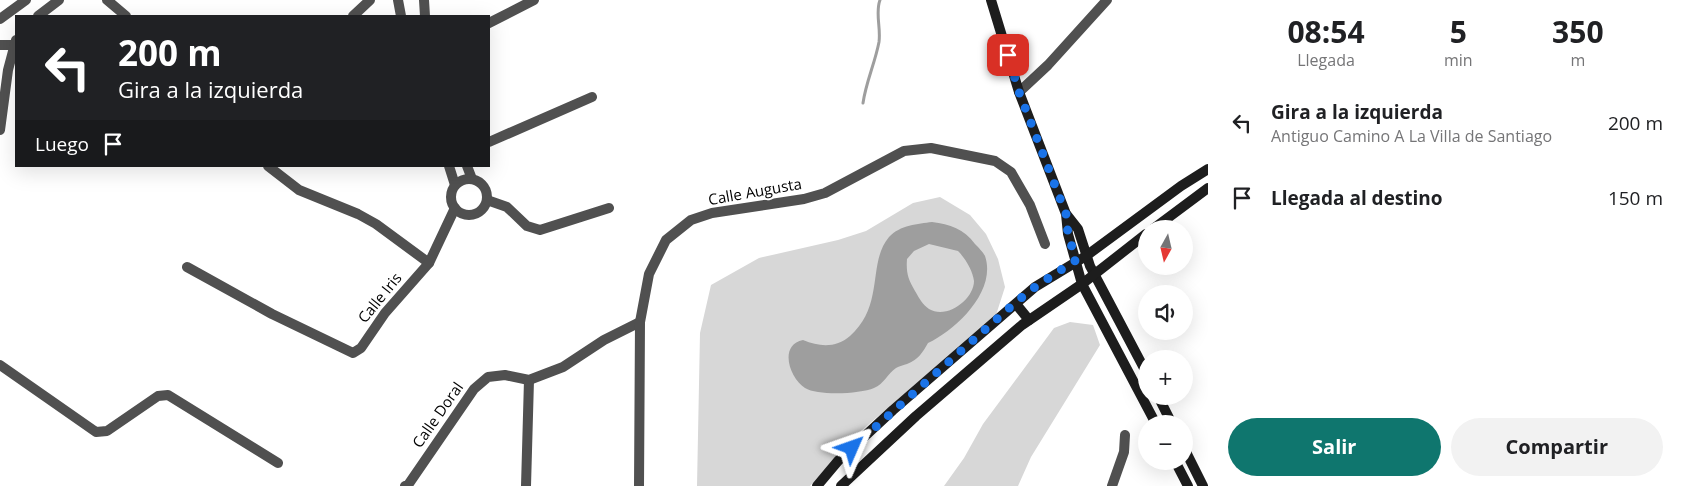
<!DOCTYPE html>
<html lang="es">
<head>
<meta charset="utf-8">
<style>
	body { margin:0; font-family:"Open Sans",sans-serif; background:#f2f2f2; color:#202124; height:100vh; display:flex; flex-direction:column; font-size:19px; white-space:nowrap }
	* { box-sizing:border-box; margin:0 }
	p { font-size:16px; color:#757577 }
	.icon { flex:none; width:28px; height:28px; fill:none; stroke:currentColor; stroke-width:2; stroke-linecap:round; stroke-linejoin:round }
	.map { position:relative; flex:1; overflow:hidden }
	.drawer { display:flex; flex-direction:column; background:#fff; width:475px }
	.drawer>* { flex:none }
	.banner { position:absolute; left:15px; top:15px; width:475px; height:152px; border-radius:0px; box-shadow:0 5px 20px #0002; background:#202124; color:#fff; overflow:hidden }
	.needle { width:32px; rotate:188deg }
	.controls { position:absolute; left:1138px; top:220px; display:grid; gap:10px }
	.controls a { display:grid; place-items:center; width:55px; height:55px; border-radius:50%; background:#fff; box-shadow:0 5px 20px #0002; font-size:25px }
	.pin { position:absolute; display:grid; place-items:center; width:42px; height:42px; color:#fff; margin:-21px; border-radius:10px; box-shadow:0 2px 8px #0006 }
	.me { position:absolute; width:55px; margin:-28px; rotate:47deg; stroke-linejoin:round; filter:drop-shadow(0 0 4px #0008) }
	.turn { display:flex; align-items:center; gap:18px; height:105px; padding:0 20px; font-size:22px }
	.turn .icon { width:65px; height:65px; stroke-width:2.5 }
	.turn b { display:block; font-size:35px; line-height:42px }
	.then { display:flex; align-items:center; height:48px; padding:0 20px; background:#0003; gap:10px; font-size:19px }
	.eta { display:flex; justify-content:space-evenly; align-items:center; height:85px; text-align:center }
	.eta b { font-size:30px; font-weight:700; line-height:35px }
	.cta { display:flex; gap:10px; margin-top:auto; padding:10px 20px }
	.cta a { flex:1; height:58px; border-radius:30px; background:#0f766e; color:#fff; font-size:20px; font-weight:700; line-height:58px; text-align:center }
	.cta a+a { background:#f2f2f2; color:#202124 }
	ul { padding:0; list-style:none }
	li { display:flex; align-items:center; gap:15px; height:75px; padding:0 20px }
	li div { flex:1 }
	li b { display:block; font-size:19px }
	li em { font-style:normal }
	main { display:flex; flex:1; min-height:0 }
	.map>svg:first-child { display:block }
	.green { fill:#d7d7d7 }
	.water { fill:#9e9e9e; fill-rule:evenodd }
	.lines { fill:none; stroke-linecap:round; stroke-linejoin:round }
	.stream { stroke:#9e9e9e; stroke-width:3 }
	.street { stroke:#505050; stroke-width:10 }
	.secondary { stroke:#1d1d1d; stroke-width:10 }
	.route { stroke:#1a73e8; stroke-width:9; stroke-dasharray:0 16.2 }
	.labels { text-anchor:middle; stroke-width:4; stroke-linejoin:round; paint-order:stroke }
	.street-label { font-size:15px; fill:#000; stroke:#fff }
</style>
</head>
<body>
<main>
<div class="map">
<svg width="1208" height="486" viewBox="0 0 1208 486">
	<rect width="100%" height="100%" fill="#fff"/>
	<g class="green">
		<path d="M940,197L970,215L986,234L998,259L1005,287L996,315L854,437L810,486H697L700,333L711,285L759,258L838,240L866,231L913,203Z"/>
		<path d="M1070,322L1093,325L1100,345L1031,457L1018,486H944L964,458L983,424L1054,328Z"/>
	</g>
	<path class="water" d="M932,222C950,224 964,229 975,244C978,247 983,252 985,256C997,291 956,330 928,343C923,352 918,360 907,364C904,365 899,366 896,368C888,373 884,384 874,388C860,394 818,396 805,388C790,379 778,345 803,340C820,347 836,348 850,336C885,305 867,263 889,237C900,225 918,224 932,222ZM929,244L958,251C965,258 973,271 974,281C974,299 947,320 929,309C923,305 919,298 915,291C908,279 906,273 907,259L914,251Z"/>
	<g class="lines">
		<path class="stream" d="M863,103C866,82 875,63 879,42C881,27 875,13 880,0"/>
		<g class="street">
			<path d="M107,0L126,16"/>
			<path d="M398,0L401,16"/>
			<path d="M424,0L425,16"/>
			<path d="M38,16L59,0"/>
			<path d="M353,16L370,0"/>
			<path d="M0,19L26,0"/>
			<path d="M489,23L534,0"/>
			<path d="M0,45H14"/>
			<path d="M1019,92L1048,65L1107,0"/>
			<path d="M0,130L8,70L16,40"/>
			<path d="M489,142L592,97"/>
			<path d="M268,166L299,190L358,214L376,224L429,263"/>
			<path d="M449,166L455,185"/>
			<path d="M467,166L472,179"/>
			<circle cx="469" cy="197" r="18"/>
			<path d="M487,200L507,207L527,226L540,230L609,208"/>
			<path d="M187,267L272,314L353,353L361,348L385,313L429,263L455,208"/>
			<path d="M0,365L96,432L107,431L158,396L168,395L278,463"/>
			<path d="M405,486L408,485L474,389L488,377L505,375L529,380L563,367L604,340L640,322"/>
			<path d="M526,486L529,380"/>
			<path d="M639,486L640,322L649,274L666,240L691,220L712,213L804,199L825,193L904,151L931,148L995,161L1011,172L1030,205L1045,244"/>
			<path d="M1112,486L1124,452L1125,435"/>
		</g>
		<g class="secondary">
			<path d="M991,0L1019,92L1066,214L1068,234L1082,284L1156,424"/>
			<path d="M1067,215L1078,229L1090,266L1146,372"/>
			<path d="M1153,229L1208,188"/>
			<path d="M1016,304L1029,320"/>
			<path d="M1158,396L1172,424"/>
			<path d="M1184,448L1203,486"/>
			<path d="M1175,461L1188,486"/>
			<path d="M817,486L838,461L893,410L1035,287L1086,256L1181,186L1208,169"/>
			<path d="M841,486L916,416L1022,325L1082,284L1146,234"/>
		</g>
	</g>
	<g class="lines">
		<path class="route" d="M852,448L1016,302L1035,287L1076,260L1068,234L1066,214L1019,92L1008,55"/>
	</g>
	<g class="labels">
		<g class="street-label">
			<text transform="translate(755 192) rotate(-10)" y="5">Calle Augusta</text>
			<text transform="translate(380 298) rotate(-51)" y="5">Calle Iris</text>
			<text transform="translate(438 415) rotate(-55)" y="5">Calle Doral</text>
		</g>
	</g>
</svg>
<div class="controls">
<a><svg class="needle" viewBox="-14 -14 28 28"><path d="M0-13l5 13h-10z" fill="#e53935"/><path d="M0 13l5-13h-10z" fill="#757577"/></svg></a>
<a><svg class="icon" aria-label="sound" viewBox="0 0 24 24"><path d="M4 9h4l5-4v14l-5-4H4zM17 9q2 3 0 6"/></svg></a>
<a>+</a>
<a>−</a>
</div>
<div class="pin" style="left:1008px;top:55px;background:#d93025"><svg class="icon" aria-label="arrive" viewBox="0 0 24 24"><path d="M6 21V4h12l-3 4 3 4H6"/></svg></div>
<svg class="me" style="left:852px;top:448px" viewBox="-20 -20 40 40"><path d="M0-17L14 15 0 8-14 15z" fill="#1a73e8" stroke="#fff" stroke-width="4"/></svg>
<div class="banner">
<div class="turn"><svg class="icon" aria-label="left" viewBox="0 0 24 24"><path d="M17 20v-9H6M10 6l-5 5 5 5"/></svg><div><b>200 m</b>Gira a la izquierda</div></div>
<div class="then">Luego<svg class="icon" aria-label="arrive" viewBox="0 0 24 24"><path d="M6 21V4h12l-3 4 3 4H6"/></svg></div>
</div>
</div>
<section class="drawer">
<div class="eta">
<div><b>08:54</b><p>Llegada</p></div>
<div><b>5</b><p>min</p></div>
<div><b>350</b><p>m</p></div>
</div>
<ul>
<li><svg class="icon" aria-label="left" viewBox="0 0 24 24"><path d="M17 20v-9H6M10 6l-5 5 5 5"/></svg><div><b>Gira a la izquierda</b><p>Antiguo Camino A La Villa de Santiago</p></div><em>200 m</em></li>
<li><svg class="icon" aria-label="arrive" viewBox="0 0 24 24"><path d="M6 21V4h12l-3 4 3 4H6"/></svg><div><b>Llegada al destino</b></div><em>150 m</em></li>
</ul>
<div class="cta"><a>Salir</a><a>Compartir</a></div>
</section>
</main>
</body>
</html>
